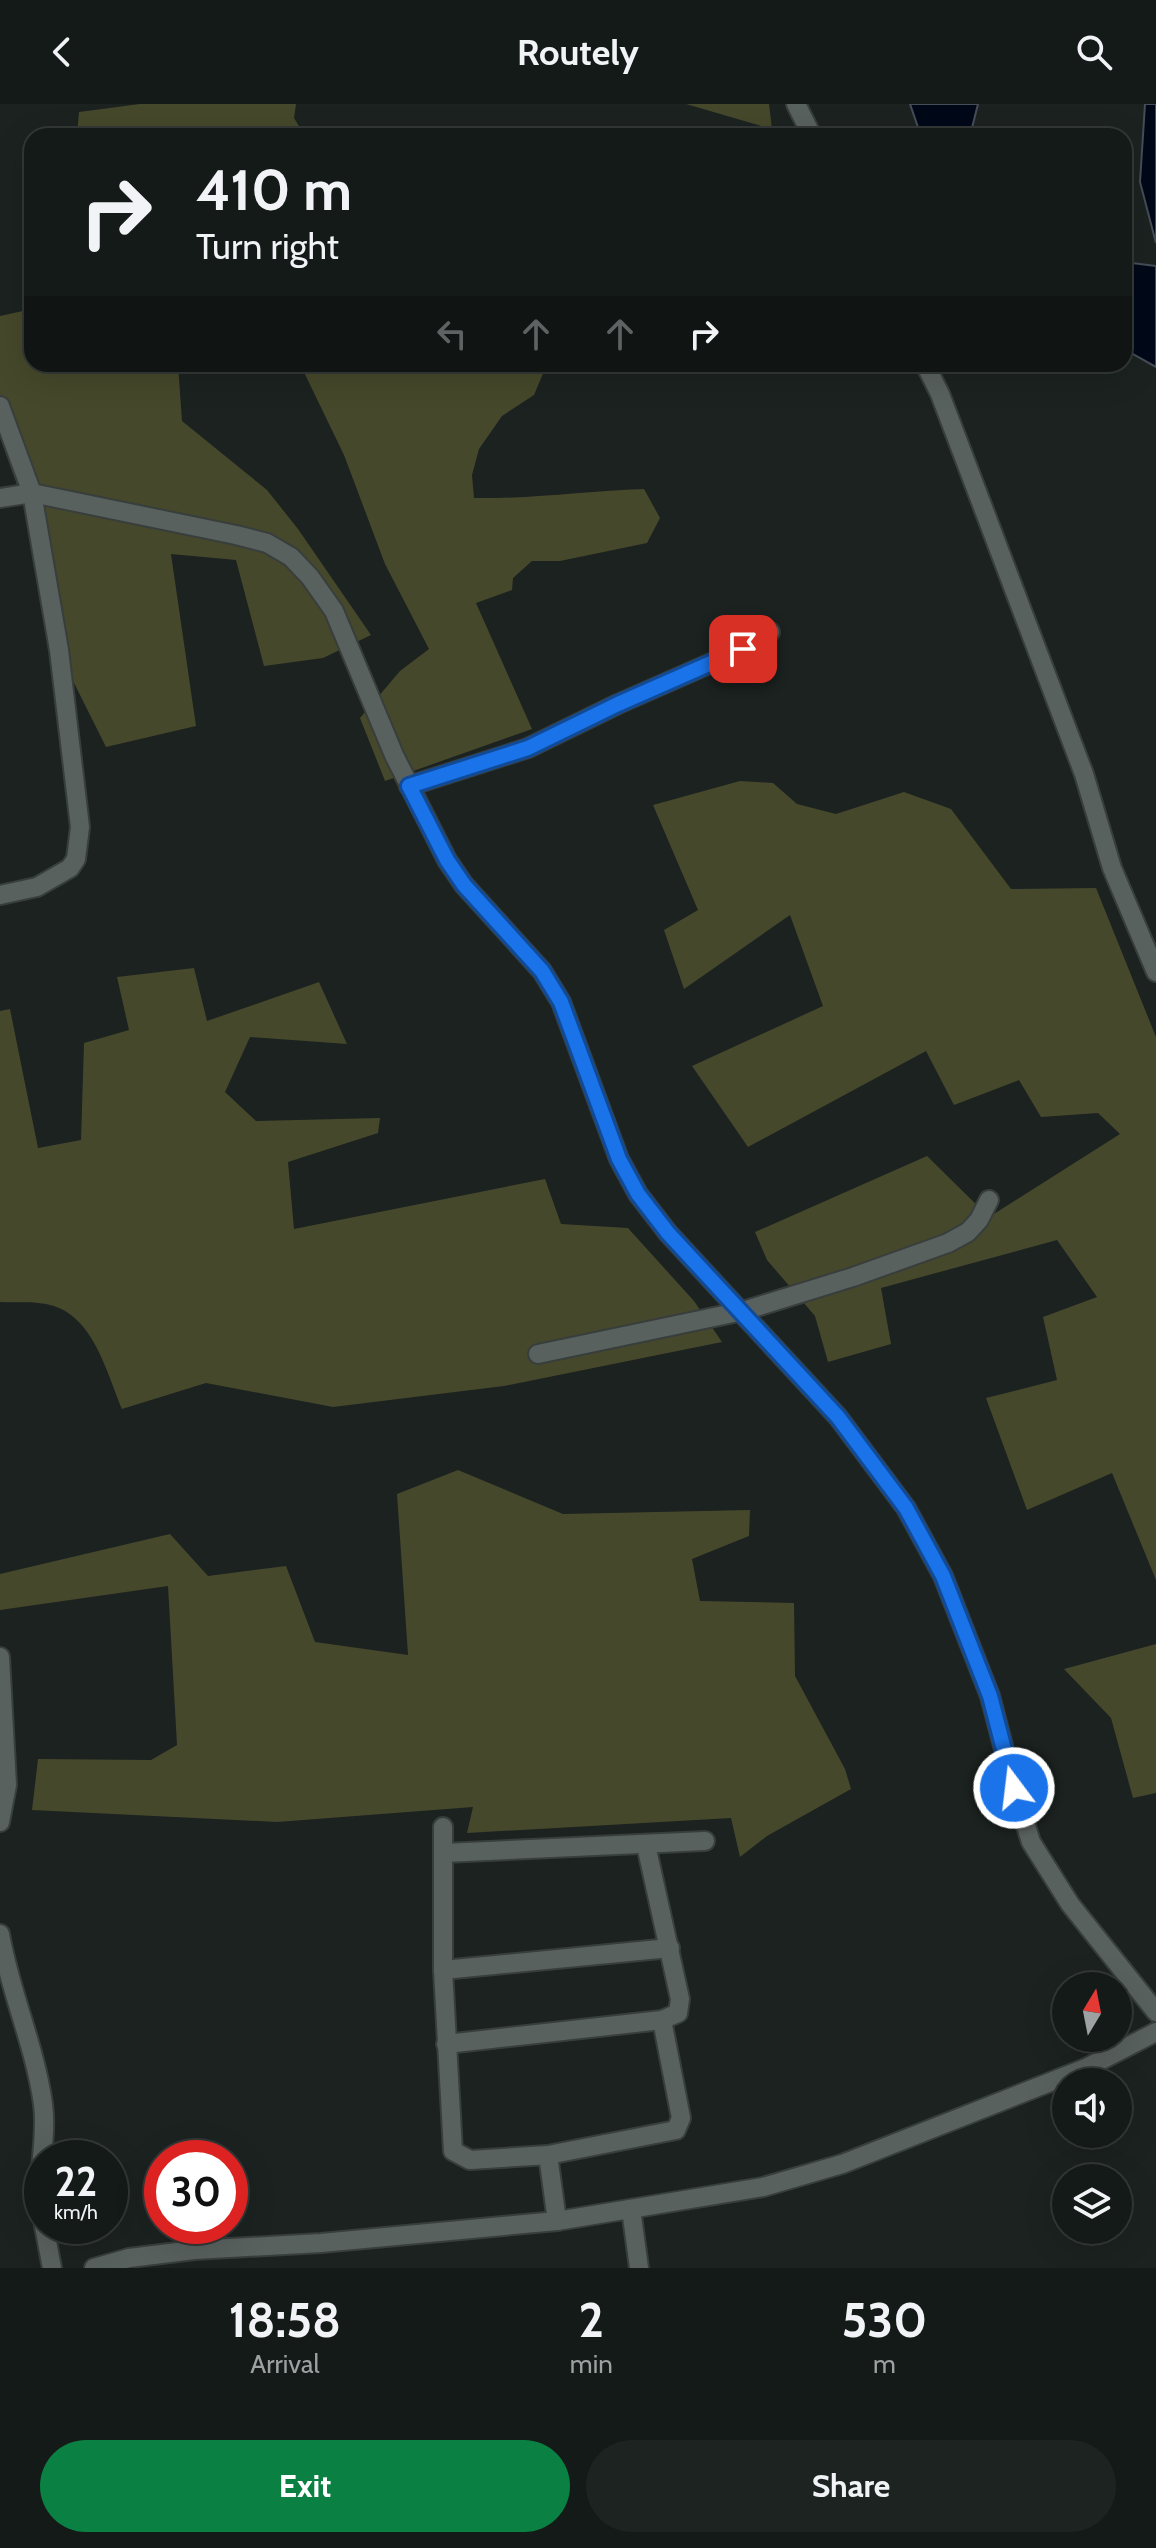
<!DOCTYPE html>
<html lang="en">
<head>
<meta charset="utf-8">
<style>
	body { margin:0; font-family:Cabin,sans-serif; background:#1d2321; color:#f1f3f6; height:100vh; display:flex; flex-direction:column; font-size:30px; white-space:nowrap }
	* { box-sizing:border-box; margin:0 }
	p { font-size:26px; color:#9da1a2 }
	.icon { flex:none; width:44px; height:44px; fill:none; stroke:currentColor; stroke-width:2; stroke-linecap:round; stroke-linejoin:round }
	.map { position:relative; height:2164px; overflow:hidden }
	.drawer { display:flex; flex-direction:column; background:#141a18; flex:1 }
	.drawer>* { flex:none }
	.banner { position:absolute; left:24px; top:24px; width:1108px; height:244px; border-radius:24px; box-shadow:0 8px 32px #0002,0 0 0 2px #333837; background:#141a18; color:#f1f3f6; overflow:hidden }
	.needle { width:52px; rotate:10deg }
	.fabs { position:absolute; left:1052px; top:1868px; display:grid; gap:16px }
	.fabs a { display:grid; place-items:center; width:80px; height:80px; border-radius:50%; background:#141a18; box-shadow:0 8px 32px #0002,0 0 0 2px #333837; font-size:40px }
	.speed { position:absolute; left:24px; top:2036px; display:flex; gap:16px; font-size:40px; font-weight:700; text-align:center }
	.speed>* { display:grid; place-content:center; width:104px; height:104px; border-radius:50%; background:#141a18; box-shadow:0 8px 32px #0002,0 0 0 2px #333837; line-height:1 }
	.speed small { font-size:20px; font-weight:400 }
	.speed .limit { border:12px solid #d22; background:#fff; color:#111 }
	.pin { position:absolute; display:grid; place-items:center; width:68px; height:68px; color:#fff; margin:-34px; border-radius:16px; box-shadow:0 4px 12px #0006 }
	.me { position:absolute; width:88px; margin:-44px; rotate:345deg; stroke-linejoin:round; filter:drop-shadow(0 0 6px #0008) }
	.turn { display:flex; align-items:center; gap:28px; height:168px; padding:0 40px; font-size:36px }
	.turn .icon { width:104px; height:104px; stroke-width:2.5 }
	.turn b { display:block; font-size:56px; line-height:68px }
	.lanes { display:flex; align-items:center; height:76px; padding:0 40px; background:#0003; justify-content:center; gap:40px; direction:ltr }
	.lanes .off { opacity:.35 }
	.eta { display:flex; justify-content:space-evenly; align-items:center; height:136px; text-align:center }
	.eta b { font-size:48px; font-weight:700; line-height:56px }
	.button { display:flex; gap:16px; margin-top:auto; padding:16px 40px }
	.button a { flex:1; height:92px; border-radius:48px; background:#0b8043; color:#fff; font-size:32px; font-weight:700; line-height:92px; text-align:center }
	.button a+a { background:#1d2321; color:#f1f3f6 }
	header { display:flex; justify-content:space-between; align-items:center; height:104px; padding:0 40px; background:#141a18; font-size:36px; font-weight:700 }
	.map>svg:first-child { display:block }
	.green { fill:#46482b }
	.water { fill:#000817; stroke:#464d57; stroke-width:2 }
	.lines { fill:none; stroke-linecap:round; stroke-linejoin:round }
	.minor-casing { stroke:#383e3c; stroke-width:22 }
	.minor { stroke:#59615f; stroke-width:18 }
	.route-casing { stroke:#114b97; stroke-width:20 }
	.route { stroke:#1a73e8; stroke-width:14 }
</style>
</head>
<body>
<header><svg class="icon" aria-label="back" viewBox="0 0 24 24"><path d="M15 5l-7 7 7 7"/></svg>Routely<svg class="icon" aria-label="search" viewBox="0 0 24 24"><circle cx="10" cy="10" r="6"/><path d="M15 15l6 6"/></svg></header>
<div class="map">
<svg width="1156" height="2164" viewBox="0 0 1156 2164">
	<rect width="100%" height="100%" fill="#1b2220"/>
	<g class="green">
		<path d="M140,0H296L294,14L305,32H77L79,8Z"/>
		<path d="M686,0H769L772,25Z"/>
		<path d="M32,205V260H178L182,317L267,386L298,425L371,531L323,554L264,562L236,456L171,450L196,622L106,643L44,519L31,420L0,333V212Z"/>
		<path d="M300,260H547L534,291L502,312L479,345L472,371L474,394C531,395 587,387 644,385L660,414L647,439L560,457H532L513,474L512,486L476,499L532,625L385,677L360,614L400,567L429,545L385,460L344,351Z"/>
		<path d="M740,677L773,679L797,700L836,710L904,688L951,705L1011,785L1096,784L1156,933V1476L1112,1369L1027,1406L986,1294L1057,1276L1043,1213L1097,1193L1057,1136L881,1184L891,1240L828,1258L815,1212L767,1156L755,1128L927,1052L989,1113L1120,1030L1098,1009L1041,1013L1019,976L954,1001L926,947L748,1043L692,962L823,902L790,811L684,885L664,826L698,806L653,701Z"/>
		<path d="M194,864L207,917L319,878L347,940L250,933L225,988L256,1017L380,1014L378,1029L288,1058L294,1125L545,1075L561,1120L628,1124L694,1197L722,1238L504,1282L333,1303L206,1279L122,1305C107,1269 93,1211 50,1201C35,1197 16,1199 0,1198V907L10,905L38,1044L81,1036L84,939L129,926L117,873Z"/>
		<path d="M458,1366L563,1410L750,1406L749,1432L692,1455L700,1497L794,1499L795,1572L845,1665L851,1685L767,1732L740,1753L731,1714L467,1729L473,1703L277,1718L32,1706L38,1655L151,1656L177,1641L168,1482L0,1506V1470L170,1430L208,1472L286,1462L315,1538L408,1551L397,1390Z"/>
		<path d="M1156,1540V1689L1133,1694L1111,1614L1064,1565Z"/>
	</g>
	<g class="water">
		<path d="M910,0H978L970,32H921Z"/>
		<path d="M1145,0H1156V139L1140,78Z"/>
		<path d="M1124,158L1156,162V263L1124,245Z"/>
	</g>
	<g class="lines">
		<g class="minor-casing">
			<g id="minor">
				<path d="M796,0L812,32"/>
				<path d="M925,260L940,290L1084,670L1112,764L1156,868"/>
				<path d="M0,302L32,389L59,546L80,723L76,755L70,764L37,783L0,791"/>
				<path d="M0,394L32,389L236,431L267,439L291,453L310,473L334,507L394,651L447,756L464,781L542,867L561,898L619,1055L638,1090L668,1129L838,1313L906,1404L943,1472L990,1592L1014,1684L1031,1738L1070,1800L1156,1908"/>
				<path d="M409,682L528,644L618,600L743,545L770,528"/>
				<path d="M538,1250L743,1207L853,1173L948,1139L968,1128L979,1116L989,1096"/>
				<path d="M0,1553L7,1681L0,1718"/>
				<path d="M443,1723V1866L453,2047L470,2056L548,2051L557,2117"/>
				<path d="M444,1749L705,1737"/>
				<path d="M0,1830C10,1888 35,1942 43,2000C48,2037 35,2074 42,2112"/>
				<path d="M443,1866L670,1844"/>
				<path d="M446,1940L662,1916L678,1909L680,1895L646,1741"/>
				<path d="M548,2051L676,2026L681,2014L662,1916"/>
				<path d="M631,2105L639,2164"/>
				<path d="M44,2122L52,2164"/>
				<path d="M94,2164L129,2154L194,2146L321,2139L557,2117L763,2083L842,2060L1086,1964L1156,1928"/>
			</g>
		</g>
		<use href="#minor" class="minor"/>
	</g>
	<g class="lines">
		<g class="route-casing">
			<path id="route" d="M743,545L618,600L528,644L409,682L447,756L464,781L542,867L561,898L619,1055L638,1090L668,1129L838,1313L906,1404L943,1472L990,1592L1014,1684"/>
		</g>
		<use href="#route" class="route"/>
	</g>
</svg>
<div class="fabs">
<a><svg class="needle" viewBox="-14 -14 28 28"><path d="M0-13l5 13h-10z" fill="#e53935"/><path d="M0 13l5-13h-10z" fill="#9da1a2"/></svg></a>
<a><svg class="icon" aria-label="sound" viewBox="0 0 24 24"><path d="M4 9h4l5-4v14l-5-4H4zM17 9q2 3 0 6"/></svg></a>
<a><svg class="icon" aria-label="layers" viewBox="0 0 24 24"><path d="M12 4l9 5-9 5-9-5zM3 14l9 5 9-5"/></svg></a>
</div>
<div class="speed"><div>22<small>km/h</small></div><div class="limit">30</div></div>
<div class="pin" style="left:743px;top:545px;background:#d93025"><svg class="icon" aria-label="arrive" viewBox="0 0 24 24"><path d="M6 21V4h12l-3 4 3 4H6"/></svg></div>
<svg class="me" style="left:1014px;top:1684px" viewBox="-20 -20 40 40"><circle r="17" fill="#1a73e8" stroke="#fff" stroke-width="3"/><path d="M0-11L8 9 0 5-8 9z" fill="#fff"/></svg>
<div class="banner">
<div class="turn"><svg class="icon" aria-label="right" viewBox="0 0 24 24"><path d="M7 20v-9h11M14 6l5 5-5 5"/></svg><div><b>410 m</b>Turn right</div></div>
<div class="lanes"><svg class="icon off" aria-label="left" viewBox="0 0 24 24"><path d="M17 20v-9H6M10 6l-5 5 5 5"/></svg><svg class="icon off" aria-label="ahead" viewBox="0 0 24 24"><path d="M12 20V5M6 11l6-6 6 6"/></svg><svg class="icon off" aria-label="ahead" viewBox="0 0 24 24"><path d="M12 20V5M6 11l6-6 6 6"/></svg><svg class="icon" aria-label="right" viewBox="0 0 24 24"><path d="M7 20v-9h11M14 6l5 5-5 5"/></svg></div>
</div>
</div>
<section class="drawer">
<div class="eta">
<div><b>18:58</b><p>Arrival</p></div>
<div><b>2</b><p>min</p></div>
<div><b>530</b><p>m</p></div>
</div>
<div class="button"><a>Exit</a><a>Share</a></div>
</section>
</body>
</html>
